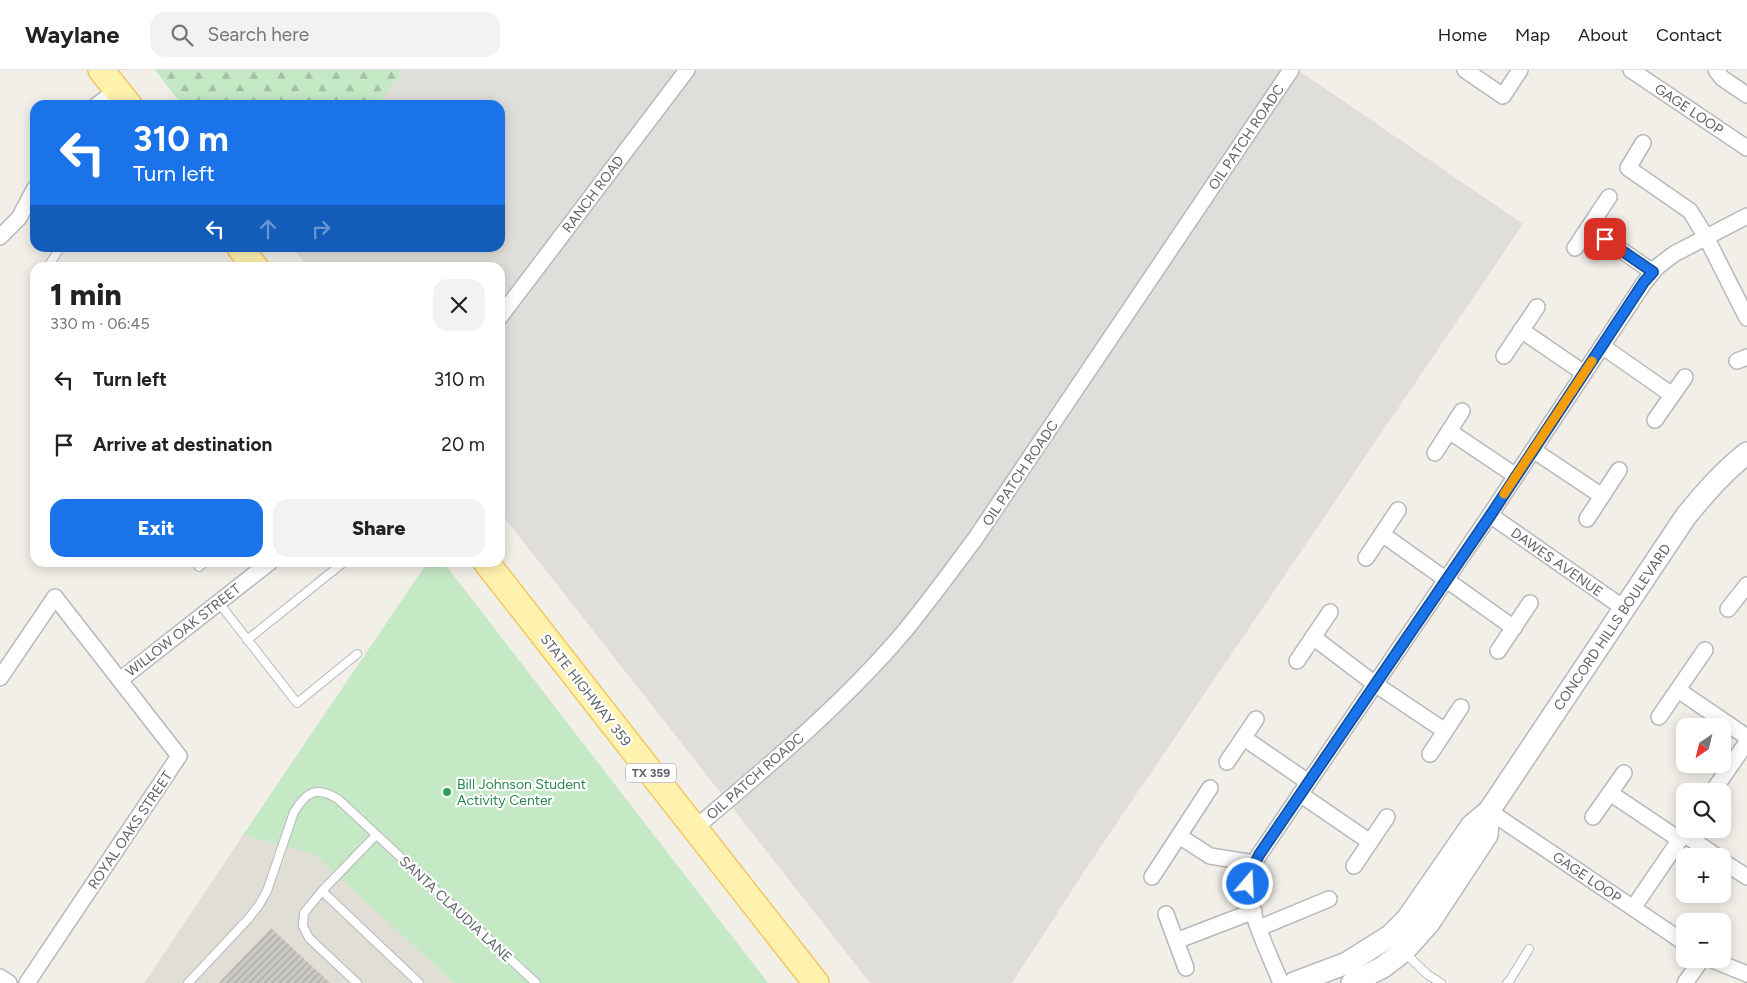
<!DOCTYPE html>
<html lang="en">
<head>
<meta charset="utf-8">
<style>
	body { margin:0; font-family:Figtree,sans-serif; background:#f2f2f2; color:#222; height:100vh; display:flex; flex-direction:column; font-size:19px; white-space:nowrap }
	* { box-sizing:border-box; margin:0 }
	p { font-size:16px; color:#767676 }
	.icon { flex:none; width:28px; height:28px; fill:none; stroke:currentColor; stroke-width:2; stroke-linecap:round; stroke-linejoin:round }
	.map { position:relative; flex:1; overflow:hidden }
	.panel { position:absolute; left:30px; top:192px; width:475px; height:305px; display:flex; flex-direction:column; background:#fff; border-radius:15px; box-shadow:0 2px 12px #0003 }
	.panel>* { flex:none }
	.guide { position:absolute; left:30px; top:30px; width:475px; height:152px; border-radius:15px; box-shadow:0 2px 12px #0003; background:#1a73e8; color:#fff; overflow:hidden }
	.needle { width:32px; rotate:215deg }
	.fabs { position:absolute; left:1676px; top:648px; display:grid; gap:10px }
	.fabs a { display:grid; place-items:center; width:55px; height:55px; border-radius:10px; background:#fff; box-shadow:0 2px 12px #0003; font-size:25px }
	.pin { position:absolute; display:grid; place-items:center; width:42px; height:42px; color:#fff; margin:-21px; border-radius:10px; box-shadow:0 2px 8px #0006 }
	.me { position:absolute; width:55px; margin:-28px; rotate:19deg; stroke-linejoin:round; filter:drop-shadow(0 0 4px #0008) }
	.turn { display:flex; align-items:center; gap:18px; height:105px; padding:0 20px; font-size:22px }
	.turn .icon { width:65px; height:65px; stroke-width:2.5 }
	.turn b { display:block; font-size:35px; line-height:42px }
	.lanes { display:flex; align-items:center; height:48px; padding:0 20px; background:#0003; justify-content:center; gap:25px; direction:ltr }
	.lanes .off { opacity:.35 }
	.round { display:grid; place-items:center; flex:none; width:52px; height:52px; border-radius:15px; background:#f2f2f2 }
	.headline { display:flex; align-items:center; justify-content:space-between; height:85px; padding:0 20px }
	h1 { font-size:30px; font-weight:800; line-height:38px }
	.button { display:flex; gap:10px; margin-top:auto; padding:10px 20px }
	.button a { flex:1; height:58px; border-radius:15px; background:#1a73e8; color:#fff; font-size:20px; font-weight:800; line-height:58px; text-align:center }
	.button a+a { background:#f2f2f2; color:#222 }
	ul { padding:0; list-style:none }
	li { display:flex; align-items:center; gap:15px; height:65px; padding:0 20px }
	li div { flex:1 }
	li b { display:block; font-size:19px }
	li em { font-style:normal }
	header { display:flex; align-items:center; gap:30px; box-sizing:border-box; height:70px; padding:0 25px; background:#fff; border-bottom:1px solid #e0e0e0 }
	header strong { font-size:24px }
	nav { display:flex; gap:28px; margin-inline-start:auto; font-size:18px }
	.search { width:350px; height:45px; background:#f2f2f2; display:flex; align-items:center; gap:12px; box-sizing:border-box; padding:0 18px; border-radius:15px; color:#767676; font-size:19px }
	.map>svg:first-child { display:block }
	.industrial { fill:#e0deda }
	.education { fill:#e1ded6 }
	.forest { fill:url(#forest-firs) }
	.pitch { fill:#c5e8c5 }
	.building { fill:url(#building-hatch) }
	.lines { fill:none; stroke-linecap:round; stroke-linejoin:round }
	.lane-casing { stroke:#b5b8bc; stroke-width:10 }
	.street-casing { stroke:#b5b8bc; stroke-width:18 }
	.secondary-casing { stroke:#b6babf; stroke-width:24 }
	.primary-casing { stroke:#f2c960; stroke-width:28 }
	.lane { stroke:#fff; stroke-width:8 }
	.street { stroke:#fff; stroke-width:15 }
	.secondary { stroke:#fff; stroke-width:21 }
	.primary { stroke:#fff2af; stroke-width:25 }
	.route-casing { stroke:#114b97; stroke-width:12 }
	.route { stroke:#1a73e8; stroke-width:9 }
	.slow { stroke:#f59e0b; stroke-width:9 }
	.leisure-dot { fill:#2e9e5b; stroke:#fff; stroke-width:2 }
	.labels { text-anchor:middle; stroke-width:4.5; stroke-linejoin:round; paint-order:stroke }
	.shield { fill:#fff; stroke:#8f9295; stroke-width:1 }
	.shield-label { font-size:12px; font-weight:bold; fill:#5f6368 }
	.street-label { font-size:14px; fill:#5f6368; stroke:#fff }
	.leisure-label { font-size:14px; fill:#27864d; stroke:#fff; text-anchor:start }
</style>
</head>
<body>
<header>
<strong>Waylane</strong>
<div class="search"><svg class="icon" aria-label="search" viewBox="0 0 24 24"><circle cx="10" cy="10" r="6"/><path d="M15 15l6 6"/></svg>Search here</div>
<nav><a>Home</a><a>Map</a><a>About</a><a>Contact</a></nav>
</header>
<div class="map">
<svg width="1747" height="913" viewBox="0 0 1747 913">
	<defs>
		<pattern id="forest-firs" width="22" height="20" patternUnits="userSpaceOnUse" patternTransform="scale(1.25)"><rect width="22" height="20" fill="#c5e8c5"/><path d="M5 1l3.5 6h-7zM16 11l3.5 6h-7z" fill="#a3c0a4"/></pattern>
		<pattern id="building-hatch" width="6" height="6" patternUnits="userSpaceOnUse" patternTransform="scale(1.25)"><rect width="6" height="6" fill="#cccac5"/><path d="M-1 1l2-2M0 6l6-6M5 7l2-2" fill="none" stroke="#a9a8a4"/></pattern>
	</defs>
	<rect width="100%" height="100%" fill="#f1efe8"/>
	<path class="industrial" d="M404,0H1298L1523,154L1089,794L1012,913H870L500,442V198L308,197L293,178H500V35H378Z"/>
	<path class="education" d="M243,765L314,784L454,913H144Z"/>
	<path class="forest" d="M155,0H404L378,35H182Z"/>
	<path class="pitch" d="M427,493H444L768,913H454L314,784L243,765Z"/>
	<path class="building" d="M271,858L330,913H219Z"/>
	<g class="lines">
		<g class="lane-casing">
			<g id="lane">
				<path d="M47,198L60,178"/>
				<path d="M196,492L199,497L205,492"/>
				<path d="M219,533L297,633L357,584"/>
				<path d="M247,570L344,492"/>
				<path d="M322,821L419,913"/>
				<path d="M1404,882L1428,905L1441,913"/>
				<path d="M188,913L249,848L259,835L267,821L294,742C307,721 317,716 338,729L536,913"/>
				<path d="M357,913L309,868L303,856L304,843L322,821L376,765"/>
				<path d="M1507,913L1510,910L1529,879"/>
			</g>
		</g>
		<g class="street-casing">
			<g id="street">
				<path d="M1465,0L1503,26L1520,0"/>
				<path d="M1631,0L1747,78"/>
				<path d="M1716,0L1722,8L1747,25"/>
				<path d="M97,35L117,20"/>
				<path d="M1643,73L1628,98L1690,141L1706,167L1747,248"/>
				<path d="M1589,158L1653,202"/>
				<path d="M0,167L19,148L35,118"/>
				<path d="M1575,178L1609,127"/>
				<path d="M500,247L687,0"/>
				<path d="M1521,260L1584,303"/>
				<path d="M1602,276L1672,325"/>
				<path d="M1504,286L1537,237"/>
				<path d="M1737,291L1747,287"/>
				<path d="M1655,350L1685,307"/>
				<path d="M1449,361L1516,406"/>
				<path d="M1533,380L1602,426"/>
				<path d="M1435,383L1462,341"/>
				<path d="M1490,445L1625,539"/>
				<path d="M1587,449L1619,400"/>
				<path d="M1382,464L1514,558"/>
				<path d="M1366,488L1398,440"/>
				<path d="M1728,539L1747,515"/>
				<path d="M1313,567L1375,614L1445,661"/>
				<path d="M1498,581L1530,533"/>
				<path d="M1297,591L1330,542"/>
				<path d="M0,608L55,527L179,686L27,913"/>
				<path d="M120,610L270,492"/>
				<path d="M1678,620L1747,667"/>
				<path d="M1659,647L1705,580"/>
				<path d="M1244,668L1308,712"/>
				<path d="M1430,684L1461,637"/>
				<path d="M1227,692L1256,649"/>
				<path d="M1713,721L1747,672"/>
				<path d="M1610,723L1680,770"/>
				<path d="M1300,724L1370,772"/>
				<path d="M1489,741L1685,873"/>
				<path d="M1593,747L1624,703"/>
				<path d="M694,759C767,697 841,636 903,563C928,533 951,501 975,469L1291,0"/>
				<path d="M1684,764L1716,786"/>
				<path d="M1179,766L1210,786L1254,793"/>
				<path d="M1722,791L1747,807"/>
				<path d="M1354,796L1387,747"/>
				<path d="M1152,807L1210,718"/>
				<path d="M1633,838L1687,759"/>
				<path d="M1166,844L1186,898"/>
				<path d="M1259,858L1329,829"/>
				<path d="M1176,871L1254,841"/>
				<path d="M1710,889L1747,904"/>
				<path d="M0,907L9,913"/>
				<path d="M1281,913C1271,889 1247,838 1248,814C1248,803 1254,794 1259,785L1490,445L1644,213L1657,197L1674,184L1747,146"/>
				<path d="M1685,913L1702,889"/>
			</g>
		</g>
		<g class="secondary-casing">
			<g id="secondary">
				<path d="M1294,913L1347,893L1390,866L1407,849L1472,755L1489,741L1686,446C1705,423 1723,402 1747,383"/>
				<path d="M1352,913L1383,897L1404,881L1429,853L1487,765L1489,741"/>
			</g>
		</g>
		<g class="primary-casing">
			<g id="primary">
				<path d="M101,0L129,35"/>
				<path d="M240,178L256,198"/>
				<path d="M486,492L816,913"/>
			</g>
		</g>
		<use href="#lane" class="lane"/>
		<use href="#street" class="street"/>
		<use href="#secondary" class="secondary"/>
		<use href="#primary" class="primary"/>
	</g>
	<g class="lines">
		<g class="route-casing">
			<path id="route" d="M1248,814L1249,806L1259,785L1490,446L1644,212L1653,202L1605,169"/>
		</g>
		<use href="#route" class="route"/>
		<path class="slow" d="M1504,424L1592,291"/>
	</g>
	<circle class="leisure-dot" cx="447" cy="722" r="5"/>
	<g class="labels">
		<rect class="shield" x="626" y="693.5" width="50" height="19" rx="4"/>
		<g class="shield-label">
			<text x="651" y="707">TX 359</text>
		</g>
		<g class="street-label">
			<text transform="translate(1689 39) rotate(34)" y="5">GAGE LOOP</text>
			<text transform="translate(1246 67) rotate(-56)" y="5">OIL PATCH ROADC</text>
			<text transform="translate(593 124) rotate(-53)" y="5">RANCH ROAD</text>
			<text transform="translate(1020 403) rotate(-56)" y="5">OIL PATCH ROADC</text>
			<text transform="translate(1557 492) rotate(35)" y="5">DAWES AVENUE</text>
			<text transform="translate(1612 557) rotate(-56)" y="5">CONCORD HILLS BOULEVARD</text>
			<text transform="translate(183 560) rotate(-38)" y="5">WILLOW OAK STREET</text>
			<text transform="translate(586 620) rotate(52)" y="5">STATE HIGHWAY 359</text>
			<text transform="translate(755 706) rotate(-41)" y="5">OIL PATCH ROADC</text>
			<text transform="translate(130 760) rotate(-56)" y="5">ROYAL OAKS STREET</text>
			<text transform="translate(1587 807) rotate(34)" y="5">GAGE LOOP</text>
			<text transform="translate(456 839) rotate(43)" y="5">SANTA CLAUDIA LANE</text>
		</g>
		<g class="leisure-label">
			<text x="457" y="719">Bill Johnson Student<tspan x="457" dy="16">Activity Center</tspan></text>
		</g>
	</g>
</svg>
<div class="fabs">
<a><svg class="needle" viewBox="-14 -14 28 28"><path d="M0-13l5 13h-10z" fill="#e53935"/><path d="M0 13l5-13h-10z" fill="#767676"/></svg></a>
<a><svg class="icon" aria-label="search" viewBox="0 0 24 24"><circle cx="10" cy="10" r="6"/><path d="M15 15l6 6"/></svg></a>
<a>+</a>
<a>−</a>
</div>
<div class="pin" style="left:1605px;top:169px;background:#d93025"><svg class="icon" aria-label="arrive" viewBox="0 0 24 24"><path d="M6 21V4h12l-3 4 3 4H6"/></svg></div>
<svg class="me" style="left:1248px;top:814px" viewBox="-20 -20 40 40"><circle r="17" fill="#1a73e8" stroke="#fff" stroke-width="3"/><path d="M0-11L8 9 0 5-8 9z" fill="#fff"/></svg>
<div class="guide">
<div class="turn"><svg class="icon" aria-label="left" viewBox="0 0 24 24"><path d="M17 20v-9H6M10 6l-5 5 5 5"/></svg><div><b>310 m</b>Turn left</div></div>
<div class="lanes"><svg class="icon" aria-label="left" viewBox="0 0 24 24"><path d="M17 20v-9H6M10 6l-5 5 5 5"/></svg><svg class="icon off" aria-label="ahead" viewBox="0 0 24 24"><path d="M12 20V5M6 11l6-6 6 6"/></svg><svg class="icon off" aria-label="right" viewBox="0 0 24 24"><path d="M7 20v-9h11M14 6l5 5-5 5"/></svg></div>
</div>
<section class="panel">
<div class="headline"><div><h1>1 min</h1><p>330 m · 06:45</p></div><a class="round"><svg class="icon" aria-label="close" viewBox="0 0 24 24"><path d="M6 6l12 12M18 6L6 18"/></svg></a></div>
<ul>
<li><svg class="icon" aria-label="left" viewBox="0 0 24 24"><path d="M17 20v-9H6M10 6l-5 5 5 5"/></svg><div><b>Turn left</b></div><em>310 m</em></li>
<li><svg class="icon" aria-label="arrive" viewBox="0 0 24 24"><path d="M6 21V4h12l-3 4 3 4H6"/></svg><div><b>Arrive at destination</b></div><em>20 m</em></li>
</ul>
<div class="button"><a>Exit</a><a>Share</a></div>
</section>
</div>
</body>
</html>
